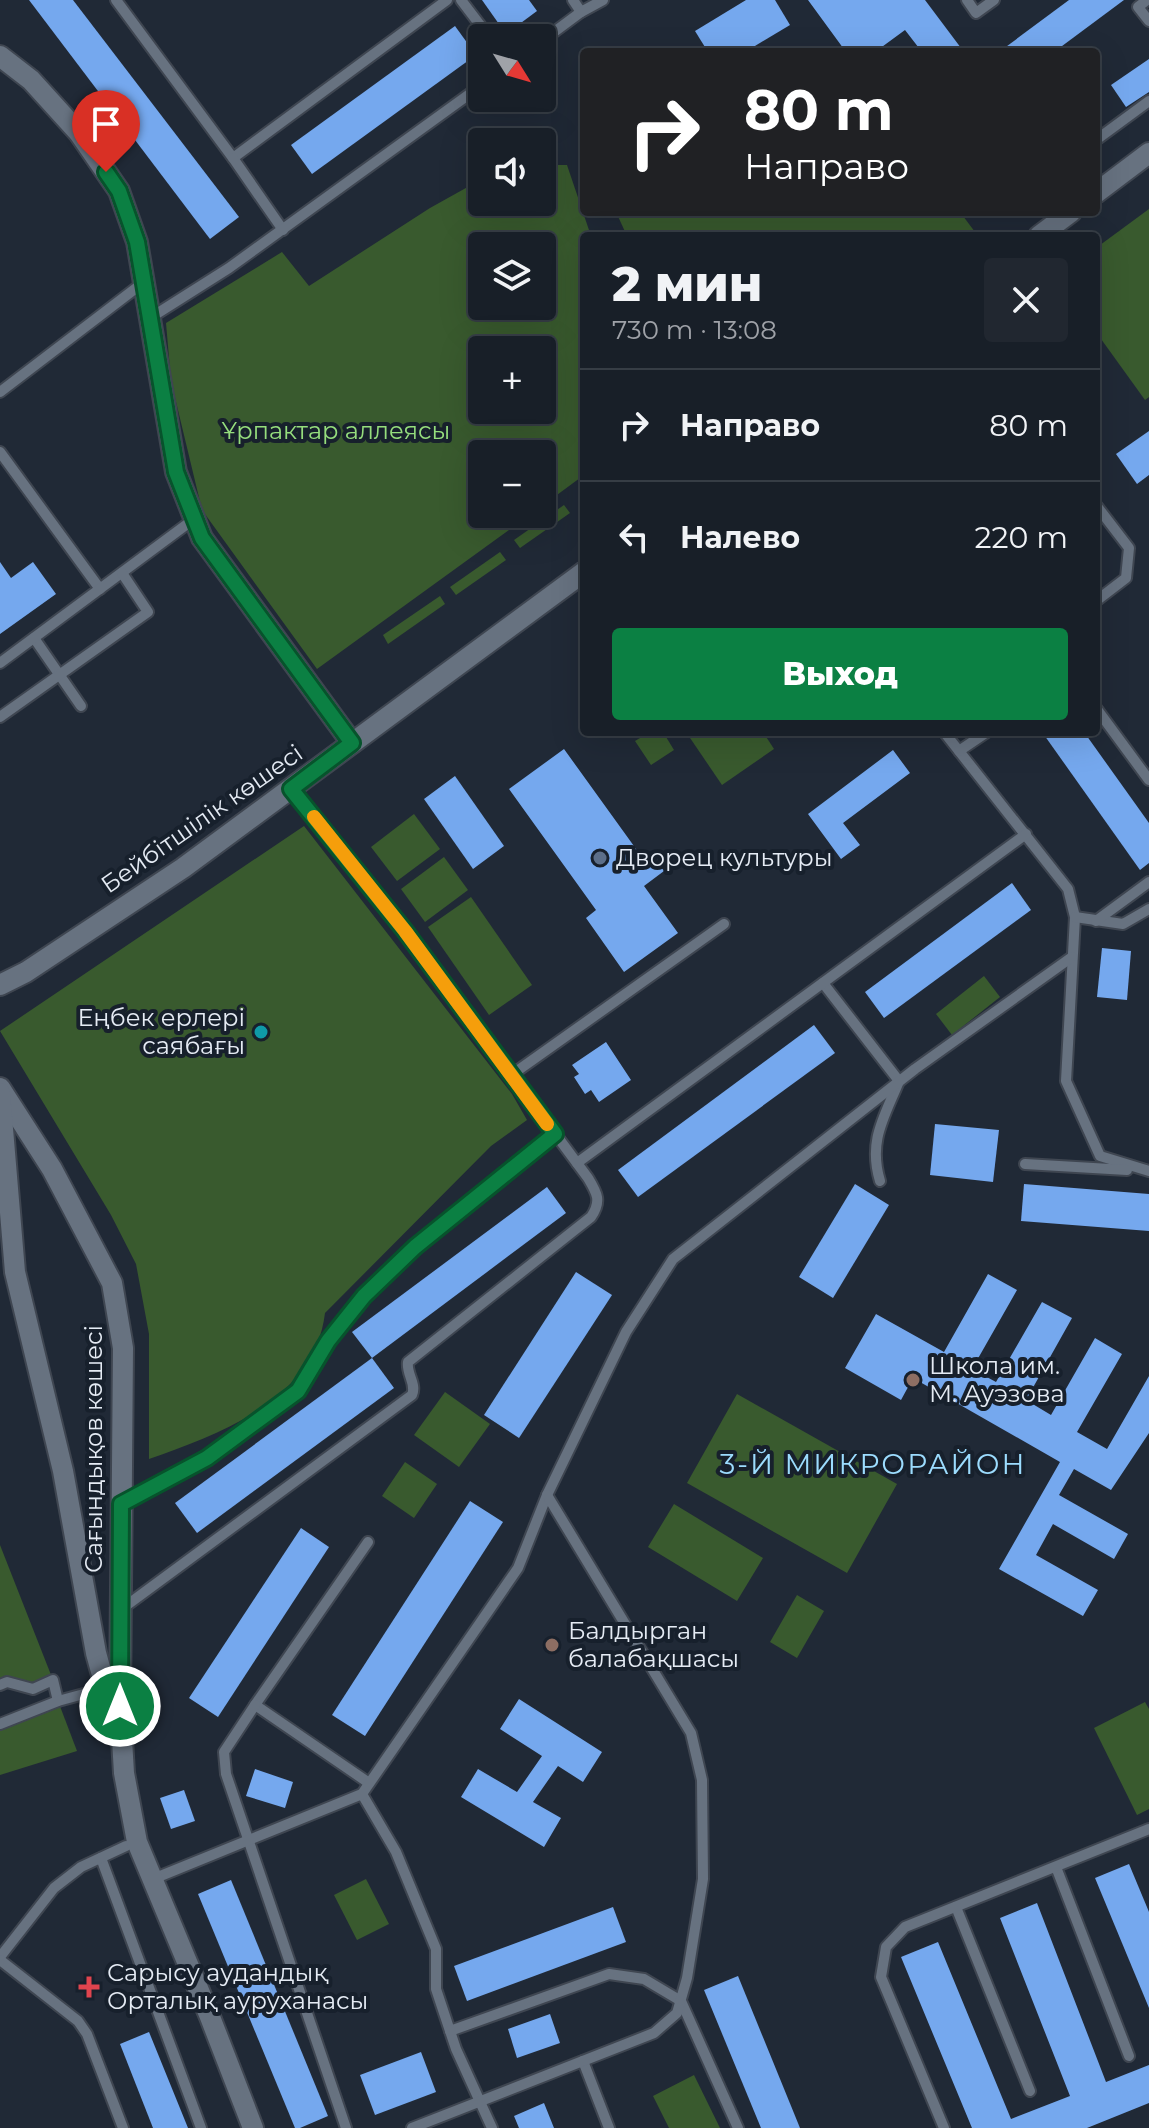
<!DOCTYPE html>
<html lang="ru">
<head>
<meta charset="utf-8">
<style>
	body { margin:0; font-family:Montserrat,sans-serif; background:#212730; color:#f1f3f6; height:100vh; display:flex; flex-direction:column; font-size:30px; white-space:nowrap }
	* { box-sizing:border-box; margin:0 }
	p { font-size:26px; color:#9fa2a8 }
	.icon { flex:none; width:44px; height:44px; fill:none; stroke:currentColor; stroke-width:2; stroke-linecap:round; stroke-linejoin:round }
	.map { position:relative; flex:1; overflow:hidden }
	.panel { position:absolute; left:580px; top:232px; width:520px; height:504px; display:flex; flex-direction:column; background:#181f28; border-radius:8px; box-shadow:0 8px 32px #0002,0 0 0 2px #363d45 }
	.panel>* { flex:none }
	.hud { position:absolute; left:580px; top:48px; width:520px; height:168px; border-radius:8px; box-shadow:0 8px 32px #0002,0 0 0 2px #363d45; background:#202124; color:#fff; overflow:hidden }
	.needle { width:52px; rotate:127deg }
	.tools { position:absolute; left:468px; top:24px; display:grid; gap:16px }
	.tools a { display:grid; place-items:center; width:88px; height:88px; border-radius:8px; background:#181f28; box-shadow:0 8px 32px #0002,0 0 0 2px #363d45; font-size:40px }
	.pin { position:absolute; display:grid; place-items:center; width:68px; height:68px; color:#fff; margin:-82px -34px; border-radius:50% 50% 50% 0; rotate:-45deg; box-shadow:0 0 8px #0007 }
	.pin .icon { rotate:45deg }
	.me { position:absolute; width:88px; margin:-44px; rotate:0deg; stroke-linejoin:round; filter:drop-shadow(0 0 6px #0008) }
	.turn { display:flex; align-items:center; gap:28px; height:168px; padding:0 32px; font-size:36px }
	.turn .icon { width:104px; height:104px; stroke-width:2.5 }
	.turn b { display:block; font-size:56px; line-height:68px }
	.round { display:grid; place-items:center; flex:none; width:84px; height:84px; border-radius:8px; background:#212730 }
	.head { display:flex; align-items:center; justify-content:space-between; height:136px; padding:0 32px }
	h1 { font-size:48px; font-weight:800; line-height:60px }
	.cta { display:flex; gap:16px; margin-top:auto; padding:16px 32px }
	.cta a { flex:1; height:92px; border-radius:8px; background:#0b8043; color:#fff; font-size:32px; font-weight:800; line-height:92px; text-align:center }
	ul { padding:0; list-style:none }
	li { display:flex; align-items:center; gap:24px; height:112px; padding:0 32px; border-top:2px solid #363d45 }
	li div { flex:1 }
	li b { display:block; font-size:30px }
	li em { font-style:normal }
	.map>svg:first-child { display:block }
	.green { fill:#395a2e; fill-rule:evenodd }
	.building { fill:#75a8ee }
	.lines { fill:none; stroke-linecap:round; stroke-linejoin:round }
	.lane-casing { stroke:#3f4651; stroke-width:14 }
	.street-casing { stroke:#3f4651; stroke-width:24 }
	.lane { stroke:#677280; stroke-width:10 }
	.street { stroke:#677280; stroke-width:20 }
	.route-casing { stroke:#07532c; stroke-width:20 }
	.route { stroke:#0b8043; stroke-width:14 }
	.slow { stroke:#f59e0b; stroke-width:14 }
	.service-dot { fill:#5c6f8a; stroke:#17202c; stroke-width:3 }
	.culture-dot { fill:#0f9aa8; stroke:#17202c; stroke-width:3 }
	.education-dot { fill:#8d6e63; stroke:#17202c; stroke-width:3 }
	.health-dot { fill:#e0444e; stroke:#17202c; stroke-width:3 }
	.labels { text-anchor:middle; stroke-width:8; stroke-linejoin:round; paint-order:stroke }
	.park-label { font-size:24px; fill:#95dd7d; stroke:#17202c }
	.street-label { font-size:24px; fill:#e5ebf4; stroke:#17202c }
	.poi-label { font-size:24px; fill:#e5ebf4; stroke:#17202c; text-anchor:start }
	.quarter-label { font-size:28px; letter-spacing:2px; fill:#9cdcfe; stroke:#17202c }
</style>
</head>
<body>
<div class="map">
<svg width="1149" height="2128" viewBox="0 0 1149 2128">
	<rect width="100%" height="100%" fill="#202936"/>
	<g class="green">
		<path d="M542,165H567L591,236H584V475L542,506V454H482V514H531L317,669L202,510L171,381L166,323L282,252L309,286L430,208L482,179V202H542ZM482,246H542V306H482ZM482,350H542V410H482Z"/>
		<path d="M1149,209V397L1145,400L1096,332V248Z"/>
		<path d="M616,212H960L978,236H627Z"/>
		<path d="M564,505L570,513L520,548L514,540Z"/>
		<path d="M500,552L506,560L456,595L450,587Z"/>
		<path d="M440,596L445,604L388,644L383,635Z"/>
		<path d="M650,732H663L674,750L651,765L635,741Z"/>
		<path d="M686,732H763L774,749L722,785Z"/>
		<path d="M414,814L440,849L397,881L371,847Z"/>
		<path d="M304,826L512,1094L527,1120L491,1146L325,1313C315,1399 220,1434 149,1459V1334L136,1264L111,1215L0,1031Z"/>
		<path d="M444,857L468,890L425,922L401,889Z"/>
		<path d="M471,897L532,985L489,1015L428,927Z"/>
		<path d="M984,976L1000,997L952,1035L936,1014Z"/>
		<path d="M445,1392L490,1424L459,1467L414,1435Z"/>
		<path d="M737,1394L897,1484L847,1573L687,1483Z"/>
		<path d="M405,1462L437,1484L414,1518L382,1496Z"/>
		<path d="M674,1504L763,1558L737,1601L648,1547Z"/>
		<path d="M0,1545L53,1680L33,1689L0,1685Z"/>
		<path d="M797,1595L824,1611L797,1658L770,1642Z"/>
		<path d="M58,1701L77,1751L0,1775V1724Z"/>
		<path d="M1145,1702L1149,1709V1809L1137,1815L1094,1728Z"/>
		<path d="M366,1879L389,1924L357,1940L334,1895Z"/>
		<path d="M694,2075L720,2128H669L653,2096Z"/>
	</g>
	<g class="building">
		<path d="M29,0H73L239,217L210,239Z"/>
		<path d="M482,0H529L537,11L506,34Z"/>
		<path d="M746,0H775L790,25L745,52H708L695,31Z"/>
		<path d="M808,0H925L964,52H922L905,30L875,52H846Z"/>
		<path d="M1069,0H1124L1054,52H999Z"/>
		<path d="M455,26L476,55L312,174L291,145Z"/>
		<path d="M1149,59V92L1126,107L1111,85Z"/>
		<path d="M1149,431V475L1137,484L1116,454Z"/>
		<path d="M0,562L11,578L33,562L56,594L0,634Z"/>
		<path d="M1042,732H1084L1149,823V863L1140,870Z"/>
		<path d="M564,749L644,860L652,855L664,871L644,886L678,933L624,972L586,918L596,910L509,789Z"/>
		<path d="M893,750L910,773L843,823L860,845L841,859L808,814Z"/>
		<path d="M455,776L504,846L473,869L424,799Z"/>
		<path d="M1012,883L1031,910L884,1018L865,992Z"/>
		<path d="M1102,948L1131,951L1127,1000L1097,997Z"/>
		<path d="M814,1025L835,1053L638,1197L618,1170Z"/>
		<path d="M606,1042L631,1080L599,1102L591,1090L585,1094L574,1077L579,1074L572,1065Z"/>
		<path d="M935,1124L999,1130L993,1182L930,1175Z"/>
		<path d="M855,1184L889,1205L833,1298L799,1277Z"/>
		<path d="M1024,1184L1149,1194V1231L1021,1221Z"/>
		<path d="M547,1187L566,1213L372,1358L352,1332Z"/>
		<path d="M576,1272L612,1295L519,1438L484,1415Z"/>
		<path d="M988,1274L1017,1290L972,1369L996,1382L1042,1302L1072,1318L1026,1400L1051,1415L1095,1338L1122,1354L1077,1432L1107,1449L1149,1376V1433L1111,1490L1074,1469L1059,1495L1128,1534L1114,1559L1053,1524L1036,1555L1098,1590L1083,1616L999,1569L1060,1462L913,1378L901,1400L845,1368L876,1314L944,1352Z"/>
		<path d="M372,1358L394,1388L197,1533L175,1503Z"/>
		<path d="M470,1501L503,1522L365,1736L332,1715Z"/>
		<path d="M301,1528L329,1547L218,1717L189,1698Z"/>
		<path d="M519,1699L602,1752L583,1782L558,1766L533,1802L561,1818L544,1847L461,1797L478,1769L517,1792L542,1756L500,1729Z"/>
		<path d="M255,1769L293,1782L285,1808L246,1796Z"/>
		<path d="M184,1790L195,1821L171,1829L160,1798Z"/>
		<path d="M1129,1864L1149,1912V2008L1095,1878Z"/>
		<path d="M231,1880L328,2116L300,2128H295L198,1894Z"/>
		<path d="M1037,1903L1106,2082L1149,2065V2103L1087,2128H972L901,1957L938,1942L1011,2119L1070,2096L1000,1918Z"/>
		<path d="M613,1907L626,1942L467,2001L454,1966Z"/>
		<path d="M738,1976L800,2128H761L704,1990Z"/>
		<path d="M550,2014L560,2043L517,2058L508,2029Z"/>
		<path d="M149,2032L188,2128H153L120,2044Z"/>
		<path d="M421,2052L436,2092L375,2115L360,2075Z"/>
		<path d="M544,2103L554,2128H519L514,2116Z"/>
	</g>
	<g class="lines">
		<g class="lane-casing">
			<g id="lane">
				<path d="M116,0L233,158L447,0"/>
				<path d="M461,0L490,38"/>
				<path d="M573,0L581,12"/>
				<path d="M967,0L976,13L994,0"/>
				<path d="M1147,0L1138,7L1149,21"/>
				<path d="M542,41L581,12L603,0"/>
				<path d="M1096,140L1149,101"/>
				<path d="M233,158L283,230"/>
				<path d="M150,318L229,268L482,85"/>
				<path d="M0,392L144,282"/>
				<path d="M0,452L100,589"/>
				<path d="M1096,505L1129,548L1126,578L1096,601"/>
				<path d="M34,638L81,706"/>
				<path d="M0,663L194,519"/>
				<path d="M1096,708L1149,780"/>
				<path d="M0,717L148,612L122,573"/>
				<path d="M944,732L1068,889L1075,917L1066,1081L1100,1156L1149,1171"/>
				<path d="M959,751L987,732"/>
				<path d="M1075,917L1123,924L1149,909"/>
				<path d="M1096,921L1149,882"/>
				<path d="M823,983L899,1081C884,1118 868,1141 880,1181"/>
				<path d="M510,1076L724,924"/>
				<path d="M577,1163L1026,834"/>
				<path d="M1025,1164L1127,1170"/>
				<path d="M121,1504L207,1458L298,1391L328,1341L364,1296L415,1247L555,1134"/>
				<path d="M368,1542L255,1705L369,1783"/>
				<path d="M123,1608L412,1395C417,1384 406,1374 408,1362L591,1217C602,1201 597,1193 588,1178L405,931L291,789"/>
				<path d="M0,1685L7,1682L33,1689L53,1680L58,1701"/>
				<path d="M255,1705L224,1752L226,1774L346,2128"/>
				<path d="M0,1724L58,1701L106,1688"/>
				<path d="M362,1794L396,1852L436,1949V1989L456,2049L492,2128"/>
				<path d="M101,1858L201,2128"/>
				<path d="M1056,1867L1129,2056"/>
				<path d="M153,1879L362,1794L518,1568L547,1495L626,1332L673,1259L915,1069L1072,957"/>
				<path d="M956,1907L1030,2091"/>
				<path d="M0,1957L54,1888L81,1867L126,1846"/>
				<path d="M0,1960L78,2021L87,2034L123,2128"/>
				<path d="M450,2031L609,1974L644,1979L681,2001L738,2128"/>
				<path d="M583,2061L609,2128"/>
				<path d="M412,2128L654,2033L677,2013L687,1978L703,1879L702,1780L691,1733L547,1495"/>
				<path d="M944,2128L881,1977L886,1947L905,1927L1149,1829"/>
			</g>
		</g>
		<g class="street-casing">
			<g id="street">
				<path d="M0,56L31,80L79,133L119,191L137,242L176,472L202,538L352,743"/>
				<path d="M1096,193L1149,153"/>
				<path d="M1039,236L1071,212"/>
				<path d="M0,985L26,972L183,868L584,572"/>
				<path d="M0,1088L52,1169L112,1283L123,1348L120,1706L124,1773L137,1842L210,2017L253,2128"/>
				<path d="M0,1093L15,1272L63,1471L96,1653L113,1715"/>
			</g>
		</g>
		<use href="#lane" class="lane"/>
		<use href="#street" class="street"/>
	</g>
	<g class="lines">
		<g class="route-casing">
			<path id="route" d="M106,172L119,191L137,242L176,472L202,538L352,743L291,789L405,931L555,1134L415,1247L364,1296L328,1341L298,1391L207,1458L121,1504L120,1706"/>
		</g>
		<use href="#route" class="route"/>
		<path class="slow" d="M314,817L405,931L547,1124"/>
	</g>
	<circle class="service-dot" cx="600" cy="858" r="8"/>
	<circle class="culture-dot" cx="261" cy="1032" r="8"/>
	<g class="education-dot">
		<circle cx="913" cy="1380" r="8"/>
		<circle cx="552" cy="1645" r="8"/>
	</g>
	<path class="health-dot" d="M85 1975h8v8h8v8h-8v8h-8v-8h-8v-8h8z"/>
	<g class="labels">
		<g class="park-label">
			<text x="336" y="439">Ұрпактар аллеясы</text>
		</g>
		<g class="street-label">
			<text transform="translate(202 819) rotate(-35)" y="8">Бейбітшілік көшесі</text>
			<text transform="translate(94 1449) rotate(-90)" y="8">Сағындықов көшесі</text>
		</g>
		<g class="poi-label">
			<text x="616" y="866">Дворец культуры</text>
			<text x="245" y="1026" text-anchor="end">Еңбек ерлері<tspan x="245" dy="28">саябағы</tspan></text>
			<text x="929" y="1374">Школа им.<tspan x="929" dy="28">М. Ауэзова</tspan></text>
			<text x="568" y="1639">Балдырган<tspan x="568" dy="28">балабақшасы</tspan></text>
			<text x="107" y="1981">Сарысу аудандық<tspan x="107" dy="28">Орталық ауруханасы</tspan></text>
		</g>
		<g class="quarter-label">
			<text x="873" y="1474">3-Й МИКРОРАЙОН</text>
		</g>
	</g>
</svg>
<div class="tools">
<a><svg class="needle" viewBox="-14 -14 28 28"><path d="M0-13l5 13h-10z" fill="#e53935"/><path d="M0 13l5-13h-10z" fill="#9fa2a8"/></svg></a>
<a><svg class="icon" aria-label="sound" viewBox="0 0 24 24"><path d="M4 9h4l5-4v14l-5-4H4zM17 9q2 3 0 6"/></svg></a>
<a><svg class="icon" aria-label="layers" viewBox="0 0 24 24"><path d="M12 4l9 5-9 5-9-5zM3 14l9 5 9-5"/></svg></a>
<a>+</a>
<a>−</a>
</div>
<div class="pin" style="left:106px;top:172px;background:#d93025"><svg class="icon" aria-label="arrive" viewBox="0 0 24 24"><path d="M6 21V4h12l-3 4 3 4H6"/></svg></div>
<svg class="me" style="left:120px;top:1706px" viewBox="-20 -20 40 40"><circle r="17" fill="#0b8043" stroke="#fff" stroke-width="3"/><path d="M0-11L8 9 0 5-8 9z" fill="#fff"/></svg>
<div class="hud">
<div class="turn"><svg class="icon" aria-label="right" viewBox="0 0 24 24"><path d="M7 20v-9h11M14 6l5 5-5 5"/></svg><div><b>80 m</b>Направо</div></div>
</div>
<section class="panel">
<div class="head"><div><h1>2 мин</h1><p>730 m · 13:08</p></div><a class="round"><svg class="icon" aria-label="close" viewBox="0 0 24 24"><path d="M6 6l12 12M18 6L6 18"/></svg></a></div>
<ul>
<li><svg class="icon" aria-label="right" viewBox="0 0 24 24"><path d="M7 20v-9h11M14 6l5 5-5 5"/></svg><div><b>Направо</b></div><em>80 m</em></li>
<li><svg class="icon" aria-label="left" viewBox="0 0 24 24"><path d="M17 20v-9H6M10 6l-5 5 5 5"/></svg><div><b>Налево</b></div><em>220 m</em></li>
</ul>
<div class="cta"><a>Выход</a></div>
</section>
</div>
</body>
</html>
